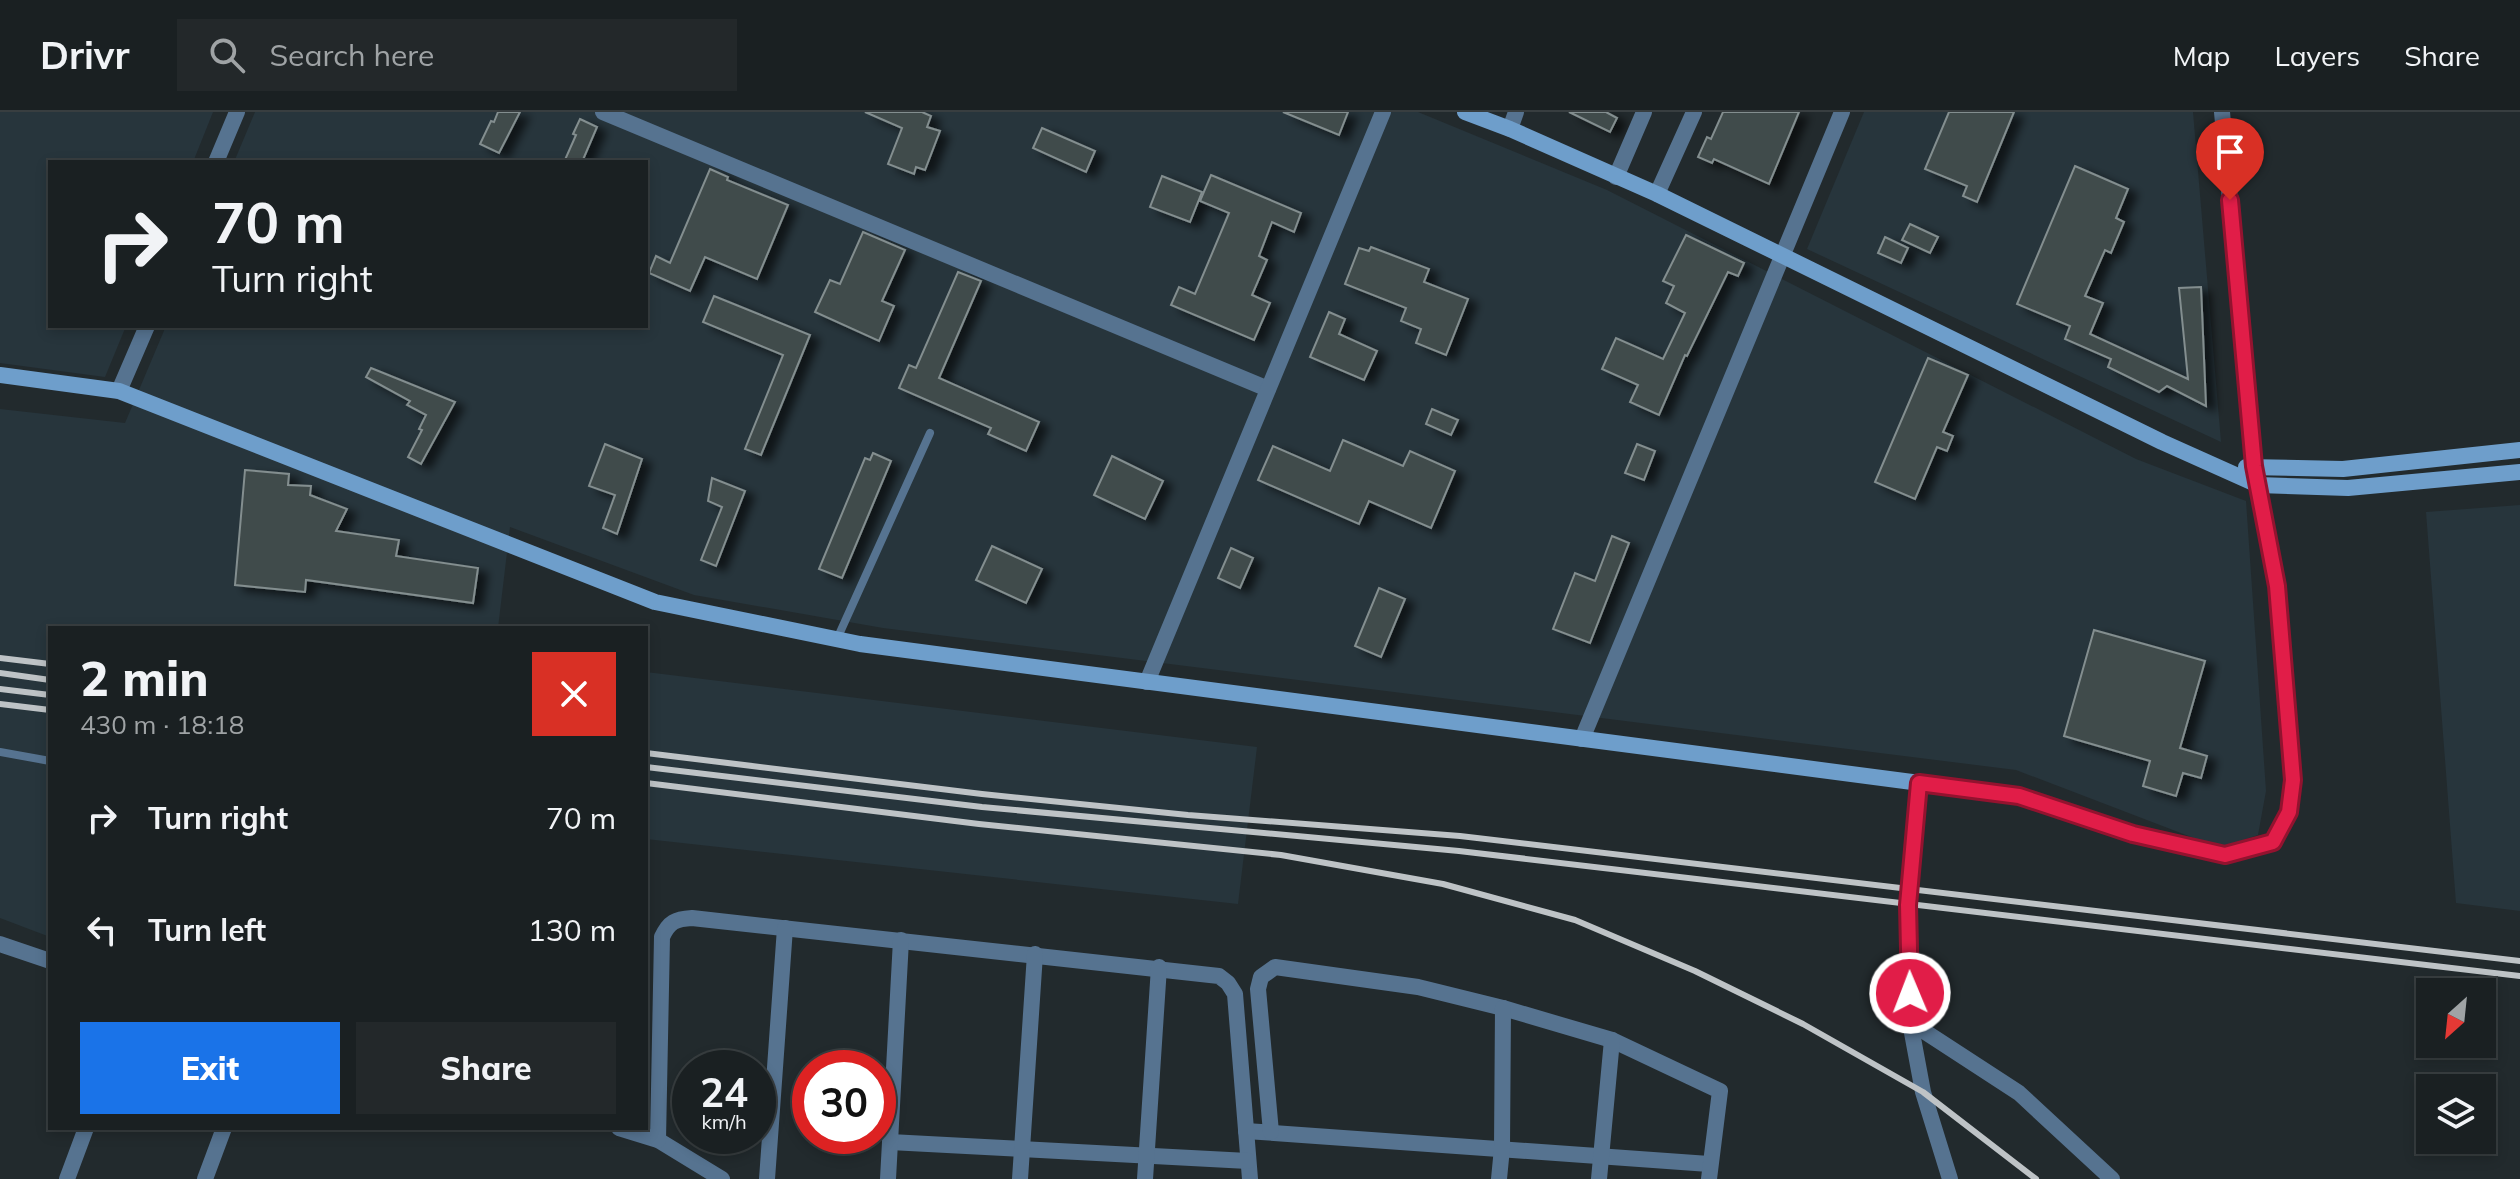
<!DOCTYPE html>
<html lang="en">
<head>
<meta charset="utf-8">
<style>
	body { margin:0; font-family:Mulish,sans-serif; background:#23282a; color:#f1f3f6; height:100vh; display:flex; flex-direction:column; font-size:30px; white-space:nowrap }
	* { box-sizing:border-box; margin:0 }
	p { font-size:26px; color:#9fa3a5 }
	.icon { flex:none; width:44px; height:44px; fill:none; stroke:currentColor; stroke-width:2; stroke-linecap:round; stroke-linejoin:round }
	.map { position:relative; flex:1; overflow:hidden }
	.panel { position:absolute; left:48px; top:514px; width:600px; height:504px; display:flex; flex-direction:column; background:#1a2022; border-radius:0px; box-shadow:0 4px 12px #0003,0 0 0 2px #383e40 }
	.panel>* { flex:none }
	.banner { position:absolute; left:48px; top:48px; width:600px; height:168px; border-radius:0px; box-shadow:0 4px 12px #0003,0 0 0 2px #383e40; background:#1a2022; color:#f1f3f6; overflow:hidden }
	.needle { width:52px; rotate:207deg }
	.fabs { position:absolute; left:2416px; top:866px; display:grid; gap:16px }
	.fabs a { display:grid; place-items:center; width:80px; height:80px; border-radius:0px; background:#1a2022; box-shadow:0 4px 12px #0003,0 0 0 2px #383e40; font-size:40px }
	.speed { position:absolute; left:672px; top:938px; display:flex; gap:16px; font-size:40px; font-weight:700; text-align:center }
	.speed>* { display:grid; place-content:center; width:104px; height:104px; border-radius:50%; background:#1a2022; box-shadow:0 4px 12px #0003,0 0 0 2px #383e40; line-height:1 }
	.speed small { font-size:20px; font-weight:400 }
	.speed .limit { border:12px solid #d22; background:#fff; color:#111 }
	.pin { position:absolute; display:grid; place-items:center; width:68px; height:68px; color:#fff; margin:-82px -34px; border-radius:50% 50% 50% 0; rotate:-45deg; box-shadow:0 0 8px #0007 }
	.pin .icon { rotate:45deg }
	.me { position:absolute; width:88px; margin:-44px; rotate:359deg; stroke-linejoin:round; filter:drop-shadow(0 0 6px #0008) }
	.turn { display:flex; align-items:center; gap:28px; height:168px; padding:0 32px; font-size:36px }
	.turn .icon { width:104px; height:104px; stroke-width:2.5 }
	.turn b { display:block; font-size:56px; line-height:68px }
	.round { display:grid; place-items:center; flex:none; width:84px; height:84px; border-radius:0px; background:#23282a }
	.head { display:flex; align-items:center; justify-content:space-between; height:136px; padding:0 32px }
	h1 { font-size:48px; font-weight:800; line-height:60px }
	.primary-button { display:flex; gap:16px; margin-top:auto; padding:16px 32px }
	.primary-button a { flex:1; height:92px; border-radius:0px; background:#1a73e8; color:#fff; font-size:32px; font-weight:800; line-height:92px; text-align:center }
	.primary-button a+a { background:#23282a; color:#f1f3f6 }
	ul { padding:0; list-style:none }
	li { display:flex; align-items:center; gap:24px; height:112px; padding:0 32px }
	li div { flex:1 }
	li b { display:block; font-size:30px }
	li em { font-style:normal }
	header { display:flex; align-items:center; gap:48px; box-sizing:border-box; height:112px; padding:0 40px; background:#1a2022; border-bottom:2px solid #383e40 }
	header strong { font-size:38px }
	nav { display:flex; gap:44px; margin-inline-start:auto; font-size:28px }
	.search { width:560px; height:72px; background:#23282a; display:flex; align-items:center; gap:20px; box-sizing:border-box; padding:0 28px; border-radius:0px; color:#9fa3a5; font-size:30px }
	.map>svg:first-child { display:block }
	.built { fill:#27353c }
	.building { fill:#414b4b; stroke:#838e8f; stroke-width:2; filter:url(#shadow) }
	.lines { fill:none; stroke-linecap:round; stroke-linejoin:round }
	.service { stroke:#567390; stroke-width:8 }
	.minor { stroke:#567390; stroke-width:16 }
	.tertiary { stroke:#567390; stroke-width:16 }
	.secondary { stroke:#6e9ecb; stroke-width:16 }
	.rail { stroke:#bec3c6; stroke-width:6 }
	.route-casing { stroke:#92132f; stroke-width:20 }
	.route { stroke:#e11d48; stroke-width:14 }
</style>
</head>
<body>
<header>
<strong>Drivr</strong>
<div class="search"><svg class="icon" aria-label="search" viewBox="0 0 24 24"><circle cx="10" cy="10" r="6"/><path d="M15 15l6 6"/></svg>Search here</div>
<nav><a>Map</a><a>Layers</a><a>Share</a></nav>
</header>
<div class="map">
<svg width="2520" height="1067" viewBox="0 0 2520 1067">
	<defs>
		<filter id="shadow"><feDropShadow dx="9" dy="5" stdDeviation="4" flood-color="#0009"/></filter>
	</defs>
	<rect width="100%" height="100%" fill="#222a2d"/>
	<g class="built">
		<path d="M0,0H213L193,50H50V214H126L105,265L0,251Z"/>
		<path d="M255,0H1418L1607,78L2136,347L2246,389L2266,679L2258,723L2220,736L2016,658L883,516L694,483L510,415L498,516H50V825L0,806V297L125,311L166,214H646V50H234Z"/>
		<path d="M1864,0H2193L2221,330L1807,137Z"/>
		<path d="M2520,393V799L2456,791L2426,400Z"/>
		<path d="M646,560L1257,635L1238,792L646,727Z"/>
	</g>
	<g class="building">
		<path d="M498,0H520L499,41L480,32L491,9L494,10Z"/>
		<path d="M865,0H922L931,4L927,15L940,19L925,58L916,55L914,62L888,52L902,16Z"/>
		<path d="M1283,0H1348L1339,23Z"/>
		<path d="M1569,0H1606L1617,6L1610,20Z"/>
		<path d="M1723,0H1799L1769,72L1714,47L1712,51L1698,45L1707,25L1711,27Z"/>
		<path d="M1949,0H2014L1977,90L1963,84L1967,74L1925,57Z"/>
		<path d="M580,7L597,15L582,50H564L576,23L573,22Z"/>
		<path d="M1042,16L1095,39L1086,60L1033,36Z"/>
		<path d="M2075,54L2128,77L2116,106L2124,110L2111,141L2105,138L2085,184L2103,191L2090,222L2188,267L2179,176L2201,175L2206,294L2167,274L2159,280L2108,255L2111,247L2065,227L2070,214L2017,192Z"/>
		<path d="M710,57L728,65L727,68L788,93L757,167L705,145L690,179L649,161L656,144L670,151Z"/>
		<path d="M1211,63L1301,101L1294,120L1272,110L1259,144L1267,148L1252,183L1270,191L1254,228L1171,193L1179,175L1195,182L1229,101L1200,89Z"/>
		<path d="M1162,64L1202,80L1190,110L1150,95Z"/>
		<path d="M1910,112L1938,125L1930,141L1902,128Z"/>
		<path d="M863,120L905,138L882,189L894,194L879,229L815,200L830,168L840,172Z"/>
		<path d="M1686,123L1744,151L1738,164L1728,160L1687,244L1685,243L1659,303L1630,290L1638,273L1602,257L1616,226L1663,247L1685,201L1666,191L1674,174L1663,169Z"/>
		<path d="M1885,125L1908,136L1901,151L1878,141Z"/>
		<path d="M1371,135L1429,157L1424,170L1468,187L1446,243L1416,231L1421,217L1401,209L1406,196L1345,172L1359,136L1369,139Z"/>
		<path d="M958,160L981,169L939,266L1039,310L1026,339L988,322L991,316L899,276L909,253L916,256Z"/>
		<path d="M714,184L810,223L761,343L745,337L783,243L703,210Z"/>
		<path d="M1329,200L1345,207L1339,222L1377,239L1364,268L1310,245Z"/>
		<path d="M1928,246L1968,263L1943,320L1953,324L1947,339L1937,335L1915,387L1875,370Z"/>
		<path d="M371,256L455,290L421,352L408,345L422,318L419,317L426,303L407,293L410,289L366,265Z"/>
		<path d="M1432,297L1458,308L1451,323L1426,312Z"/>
		<path d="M1343,328L1403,354L1410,339L1455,359L1431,416L1369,389L1359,412L1258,368L1273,334L1330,359Z"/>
		<path d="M605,332L642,347L617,422L603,416L615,383L589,374Z"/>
		<path d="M1637,332L1655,339L1644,368L1625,361Z"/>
		<path d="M873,341L891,349L842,466L819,457L865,346L870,348Z"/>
		<path d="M1112,344L1163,369L1145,407L1094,383Z"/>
		<path d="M245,358L289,362L288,373L311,374L310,383L347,397L336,419L399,428L396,444L478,456L473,491L306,468L305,480L235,473Z"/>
		<path d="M712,366L745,379L716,454L701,448L722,395L708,389Z"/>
		<path d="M1612,424L1629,431L1590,531L1553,517L1575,461L1595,469Z"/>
		<path d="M992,434L1042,457L1026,491L976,468Z"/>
		<path d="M1231,436L1253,446L1240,476L1218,466Z"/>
		<path d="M1379,476L1405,487L1381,545L1355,534Z"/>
		<path d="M2094,518L2205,549L2180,636L2207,644L2201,666L2183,661L2176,684L2143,674L2150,649L2064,624Z"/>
	</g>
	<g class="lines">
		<g class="service">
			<path d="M837,527L930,321"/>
			<path d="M0,640L50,649"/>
		</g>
		<g class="minor">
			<path d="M603,0L1268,277"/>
			<path d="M1510,17L1516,0"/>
			<path d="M216,50L237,0"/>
			<path d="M1616,65L1644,0"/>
			<path d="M1657,82L1694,0"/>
			<path d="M119,279L147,214"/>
			<path d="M1147,570L1383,0"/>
			<path d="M1582,627L1842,0"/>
			<path d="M1919,671L1908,793L1910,910L1923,980L1950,1067"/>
			<path d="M0,832L50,849"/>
			<path d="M1910,910L2019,981L2112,1067"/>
			<path d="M619,1016L658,1028L722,1067"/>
			<path d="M1246,1019L1709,1052"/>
			<path d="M1271,1020L1258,877L1261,865L1275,855L1418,875L1503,896L1612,928L1720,979L1709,1067"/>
			<path d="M658,1028L662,825C669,810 675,807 692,806L1219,864L1228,871L1235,882L1250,1067"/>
			<path d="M890,1030L1248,1049"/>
			<path d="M67,1067L86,1016"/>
			<path d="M205,1067L224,1016"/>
			<path d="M767,1067L785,816"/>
			<path d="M888,1067L901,828"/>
			<path d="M1020,1067L1035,842"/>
			<path d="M1145,1067L1159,855"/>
			<path d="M1499,1067L1502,1036L1503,896"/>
			<path d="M1599,1067L1612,928"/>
		</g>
		<path class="tertiary" d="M2222,0L2254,354"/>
		<g class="secondary">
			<path d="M1465,0L1510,17L1657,82L2162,330L2258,373L2348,376L2520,360"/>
			<path d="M0,263L119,279L655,490L860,532L2019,684L2133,722L2225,743L2273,730L2289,700L2293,668L2277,474L2254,354"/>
			<path d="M2246,355L2343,357L2520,338"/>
		</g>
		<g class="rail">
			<path d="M0,546L50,552"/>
			<path d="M0,561L50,568"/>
			<path d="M0,577L50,583"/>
			<path d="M0,592L50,598"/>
			<path d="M646,641L982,682L1188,703L1460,724L2520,849"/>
			<path d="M646,655L982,695L1459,739L2520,864"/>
			<path d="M646,671L979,712L1281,743L1443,772L1575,808L1695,859L1803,912L1923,980L2036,1067"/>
		</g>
	</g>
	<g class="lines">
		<g class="route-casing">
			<path id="route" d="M1910,881L1908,793L1919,671L2019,684L2133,722L2225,743L2273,730L2289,700L2293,668L2277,474L2254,354L2230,88"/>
		</g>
		<use href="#route" class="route"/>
	</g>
</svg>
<div class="fabs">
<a><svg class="needle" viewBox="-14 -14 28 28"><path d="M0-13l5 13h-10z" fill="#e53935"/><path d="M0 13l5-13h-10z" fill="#9fa3a5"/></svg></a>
<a><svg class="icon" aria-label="layers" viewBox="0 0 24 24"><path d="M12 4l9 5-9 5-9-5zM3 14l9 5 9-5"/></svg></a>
</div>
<div class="speed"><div>24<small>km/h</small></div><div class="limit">30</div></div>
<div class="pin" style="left:2230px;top:88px;background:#d93025"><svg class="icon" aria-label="arrive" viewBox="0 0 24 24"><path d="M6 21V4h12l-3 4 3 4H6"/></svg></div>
<svg class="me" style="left:1910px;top:881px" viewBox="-20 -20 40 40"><circle r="17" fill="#e11d48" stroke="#fff" stroke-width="3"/><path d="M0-11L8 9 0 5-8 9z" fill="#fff"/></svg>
<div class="banner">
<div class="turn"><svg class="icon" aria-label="right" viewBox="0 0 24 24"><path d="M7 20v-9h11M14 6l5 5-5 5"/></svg><div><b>70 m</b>Turn right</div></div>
</div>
<section class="panel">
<div class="head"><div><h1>2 min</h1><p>430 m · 18:18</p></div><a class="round" style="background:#d93025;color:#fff"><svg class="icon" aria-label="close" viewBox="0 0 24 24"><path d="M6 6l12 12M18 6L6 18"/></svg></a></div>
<ul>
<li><svg class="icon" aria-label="right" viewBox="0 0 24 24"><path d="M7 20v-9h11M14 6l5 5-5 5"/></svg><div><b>Turn right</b></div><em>70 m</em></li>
<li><svg class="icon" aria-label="left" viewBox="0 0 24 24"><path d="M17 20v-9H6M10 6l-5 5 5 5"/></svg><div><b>Turn left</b></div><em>130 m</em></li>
</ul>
<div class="primary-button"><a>Exit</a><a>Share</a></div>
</section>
</div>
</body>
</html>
